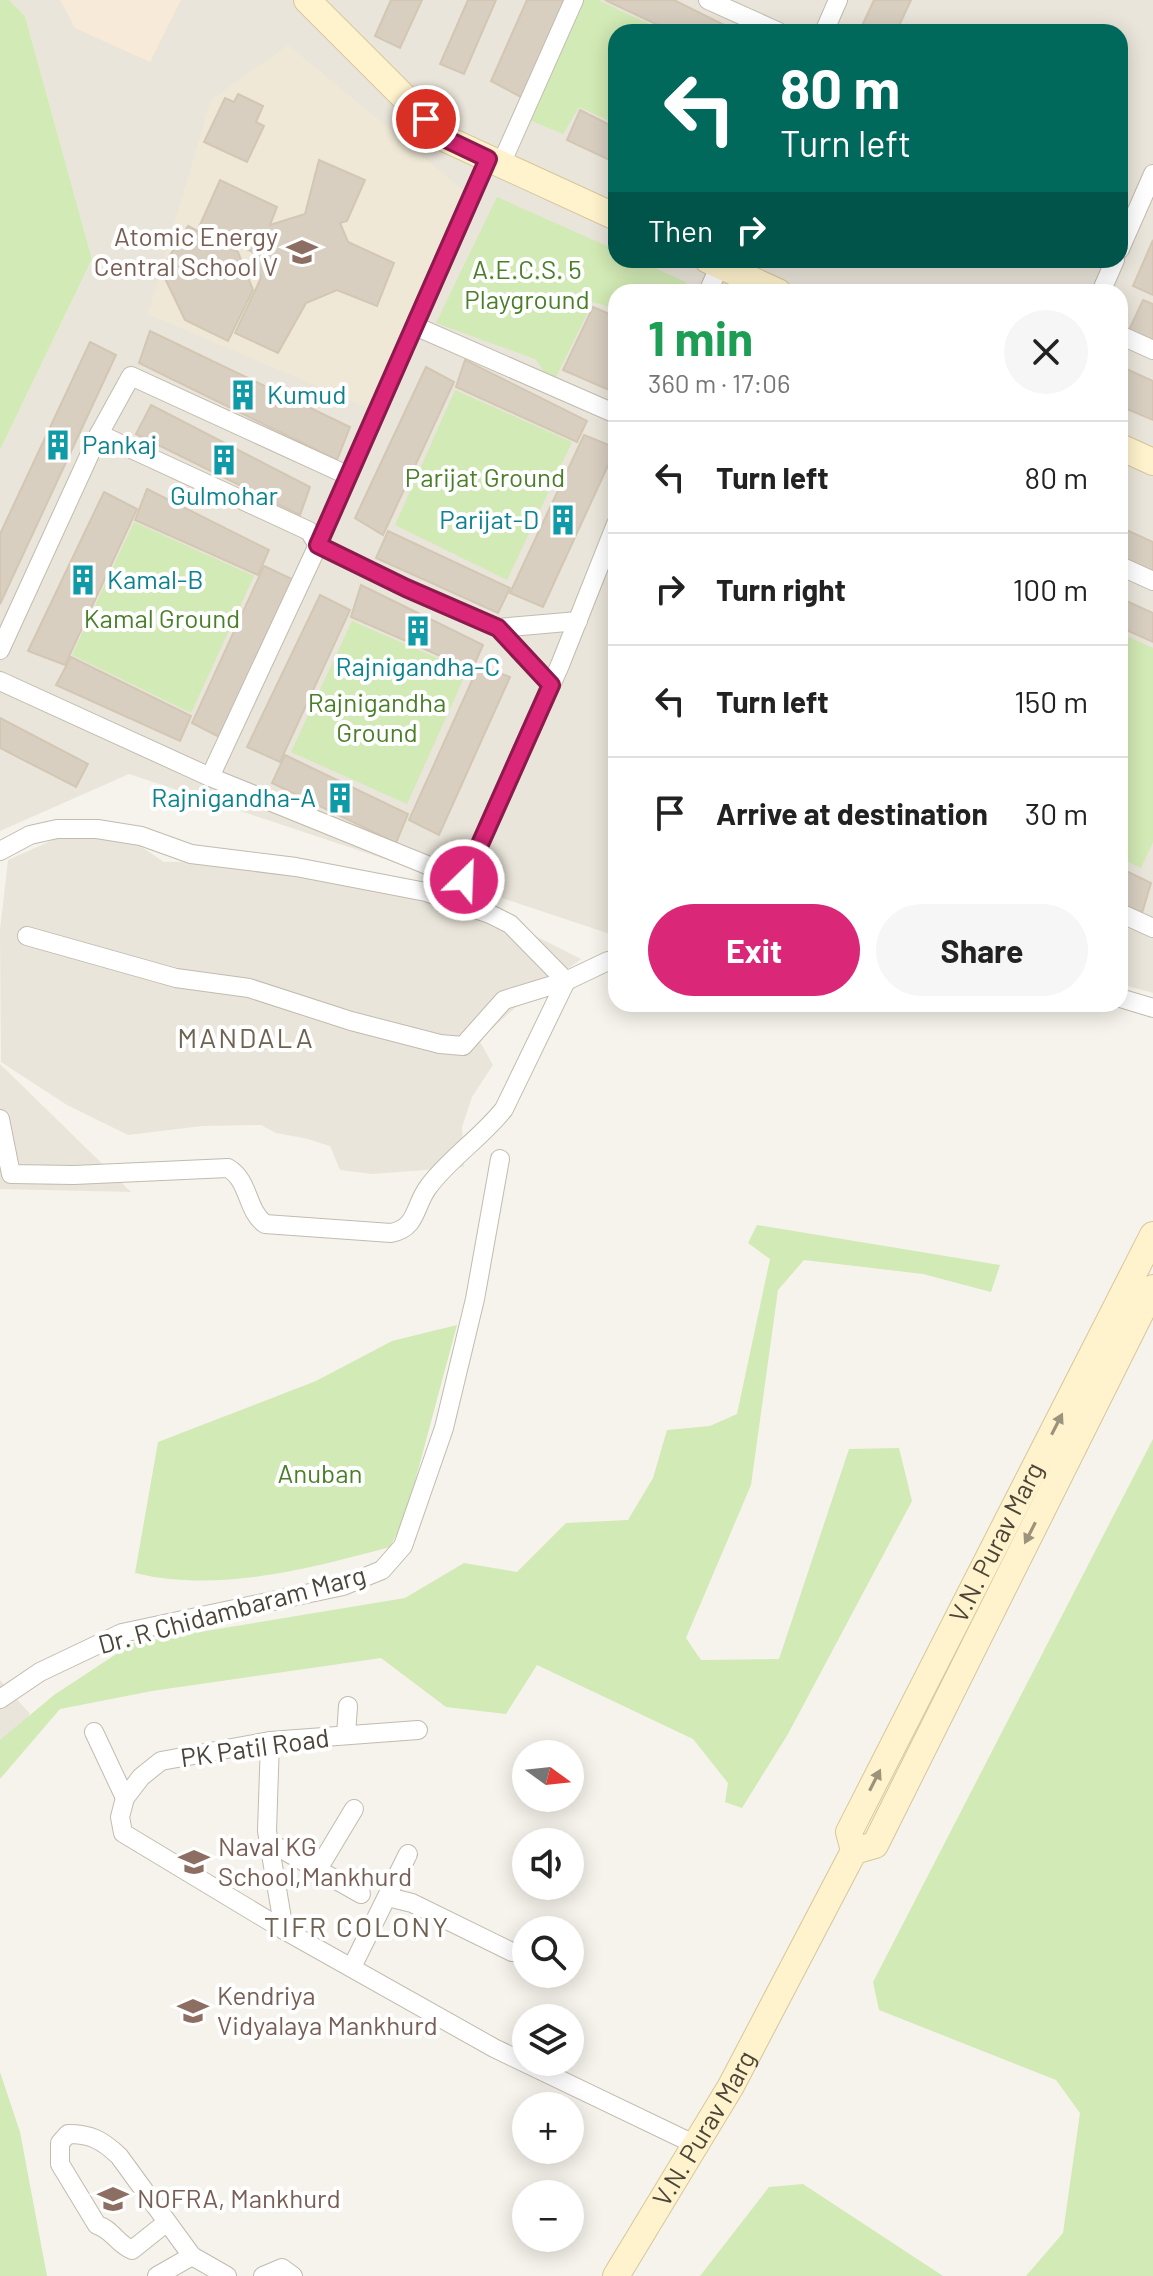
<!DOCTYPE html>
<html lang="en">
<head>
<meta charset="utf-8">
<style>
	body { margin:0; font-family:Barlow,sans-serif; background:#f6f6f6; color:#222; height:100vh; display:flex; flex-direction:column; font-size:30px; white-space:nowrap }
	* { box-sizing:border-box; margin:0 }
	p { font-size:26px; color:#767676 }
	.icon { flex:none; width:44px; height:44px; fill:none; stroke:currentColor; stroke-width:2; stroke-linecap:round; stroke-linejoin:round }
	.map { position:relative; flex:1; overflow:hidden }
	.sheet { position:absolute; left:608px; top:284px; width:520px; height:728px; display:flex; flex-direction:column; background:#fff; border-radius:24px; box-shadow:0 4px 20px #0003 }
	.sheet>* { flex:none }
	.top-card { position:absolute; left:608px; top:24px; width:520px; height:244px; border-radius:24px; box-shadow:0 4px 20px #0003; background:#00695c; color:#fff; overflow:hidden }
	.needle { width:52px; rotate:105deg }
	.controls { position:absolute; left:512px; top:1740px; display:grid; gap:16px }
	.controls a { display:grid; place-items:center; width:72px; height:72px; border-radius:50%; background:#fff; box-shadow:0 4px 20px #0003; font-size:40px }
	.pin { position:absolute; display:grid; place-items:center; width:68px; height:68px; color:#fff; margin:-34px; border:4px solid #fff; border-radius:50%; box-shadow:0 2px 8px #0007 }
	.me { position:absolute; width:88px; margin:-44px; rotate:24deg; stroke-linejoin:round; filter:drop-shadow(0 0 6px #0008) }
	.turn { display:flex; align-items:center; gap:28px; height:168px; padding:0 40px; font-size:36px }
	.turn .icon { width:104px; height:104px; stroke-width:2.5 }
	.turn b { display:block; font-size:56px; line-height:68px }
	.then { display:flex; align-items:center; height:76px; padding:0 40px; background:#0003; gap:16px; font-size:30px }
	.round { display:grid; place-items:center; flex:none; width:84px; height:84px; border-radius:42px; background:#f6f6f6 }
	.head { display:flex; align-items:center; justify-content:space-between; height:136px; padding:0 40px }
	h1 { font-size:48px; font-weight:700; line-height:60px; color:#1e9e55 }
	.button { display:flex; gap:16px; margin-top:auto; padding:16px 40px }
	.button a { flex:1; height:92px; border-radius:48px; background:#db2777; color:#fff; font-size:32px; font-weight:700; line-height:92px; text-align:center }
	.button a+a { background:#f6f6f6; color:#222 }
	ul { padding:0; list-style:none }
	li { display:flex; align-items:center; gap:24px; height:112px; padding:0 40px; border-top:2px solid #e0e0e0 }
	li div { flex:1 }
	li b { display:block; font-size:30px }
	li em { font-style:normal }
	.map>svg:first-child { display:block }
	.residential { fill:#eae5da; fill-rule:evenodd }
	.commercial { fill:#f7ead8 }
	.education { fill:#efe8d6 }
	.green { fill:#d2eab5 }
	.building { fill:#d8cfc1; stroke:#d3c7b4; stroke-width:2 }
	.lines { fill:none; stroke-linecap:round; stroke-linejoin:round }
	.street-casing { stroke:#c2bbae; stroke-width:20 }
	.secondary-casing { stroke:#d6c79b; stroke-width:28 }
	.street { stroke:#fff; stroke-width:18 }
	.secondary { stroke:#fff3cd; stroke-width:26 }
	.oneway { fill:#9c937c }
	.route-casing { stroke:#8e194d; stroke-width:20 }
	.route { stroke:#db2777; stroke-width:14 }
	.labels { text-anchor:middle; stroke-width:8; stroke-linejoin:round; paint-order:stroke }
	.education-label { font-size:26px; fill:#785e54; stroke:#fff; text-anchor:start }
	.park-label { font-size:26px; fill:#4a7f2a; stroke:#fff }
	.culture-label { font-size:26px; fill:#0d838f; stroke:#fff; text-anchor:start }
	.street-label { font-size:26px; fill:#4b4439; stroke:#fff }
	.neighbourhood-label { font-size:28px; letter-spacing:2px; fill:#6e6250; stroke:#fff }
</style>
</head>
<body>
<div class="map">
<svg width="1153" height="2276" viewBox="0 0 1153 2276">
	<rect width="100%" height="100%" fill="#f6f3ec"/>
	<g class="residential">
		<path d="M9,0H1153V993L1120,984V292H616V936L129,774L0,831V450L92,259L25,16ZM616,32H1120V260H616Z"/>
		<path d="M100,819L164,862L280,860L411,880L474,905L581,959L516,1007L479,1040L493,1065L472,1097L462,1127L464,1167L372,1174L340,1170L330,1146L304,1138L276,1133L261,1125L202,1126L128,1135L67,1105L1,1062L0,930L8,860Z"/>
		<path d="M0,1064L131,1192L0,1189Z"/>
		<path d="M0,1680L30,1714L0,1753Z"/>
	</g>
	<path class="commercial" d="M60,0H181L150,62L75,28Z"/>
	<path class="education" d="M288,45L464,191L368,408L148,314L211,100Z"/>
	<g class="green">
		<path d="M0,0H9L25,16L92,259L0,450Z"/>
		<path d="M581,0H598L666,32H616V124L579,107L563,134L527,119Z"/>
		<path d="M497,197L616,250V260H637L686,282L687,292H616V309L593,302L555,379L546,374L535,359L436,323Z"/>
		<path d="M455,390L572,442L507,580L395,525Z"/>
		<path d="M134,522L254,576L191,713L72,655Z"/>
		<path d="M352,621L467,671L407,804L291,752Z"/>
		<path d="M1120,633L1153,648V842L1141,868L1120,858Z"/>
		<path d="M757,1225L1000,1265L991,1292L923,1274L804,1260L778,1290L751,1485L686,1638L701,1660L779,1659L849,1449L899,1448L912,1501L788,1734L742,1808L725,1802L728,1783L693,1739L537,1665L506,1714L446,1707L381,1658L152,1691L60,1709L0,1779V1740L54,1695L133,1643L405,1598L464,1563L517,1572L566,1523L628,1520L653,1478L667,1430L710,1426L737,1414L770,1259L748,1243Z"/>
		<path d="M457,1325L406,1515L390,1547C308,1569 218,1593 135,1573L158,1442L316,1381L392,1341Z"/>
		<path d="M1153,1439V2276H1026L1063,2233L1080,2113L1056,2080L879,2010L873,1982Z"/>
		<path d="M0,2072L20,2132L47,2276H0Z"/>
		<path d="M803,2184L943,2276H700L769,2187Z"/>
	</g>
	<g class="building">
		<path d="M391,0H422L400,48L375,36Z"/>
		<path d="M468,0H496L464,74L440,64Z"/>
		<path d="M527,0H567L523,98L491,81Z"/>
		<path d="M605,0H674L738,32H673Z"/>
		<path d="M874,0H911L896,32H859Z"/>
		<path d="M238,94L263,106L256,122L264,126L247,162L204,142L225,98L234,102Z"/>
		<path d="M580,110L616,128V163L567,140Z"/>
		<path d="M319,160L365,180L347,221L340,223L348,242L394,263L377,306L337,290L306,303L278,353L235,333L261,278L253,252L199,227L220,180L277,207L270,225L305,214Z"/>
		<path d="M188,226L238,252L253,290L228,341L185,320L161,270Z"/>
		<path d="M1153,240V295L1133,286Z"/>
		<path d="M1143,300L1153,304V341L1129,330Z"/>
		<path d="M593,307L616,317V393L563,370Z"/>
		<path d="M150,331L350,427L337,460L139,363Z"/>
		<path d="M90,342L116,355L0,604V534Z"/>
		<path d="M465,360L587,421L577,442L456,387Z"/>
		<path d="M1120,366L1153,381V420L1120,406Z"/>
		<path d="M426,367L454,382L383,535L355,518Z"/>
		<path d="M151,405L310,487L300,515L136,434Z"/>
		<path d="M584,435L616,448L543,607L510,593Z"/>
		<path d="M147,489L269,550L258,575L135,520Z"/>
		<path d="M104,492L137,509L65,665L28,651Z"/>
		<path d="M1120,527L1153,542V572L1120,557Z"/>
		<path d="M388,531L510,588L498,613L376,558Z"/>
		<path d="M264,566L294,580L221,738L192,723Z"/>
		<path d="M361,585L483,645L472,670L351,617Z"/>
		<path d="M320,595L350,610L280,762L247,747Z"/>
		<path d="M1120,598L1153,613V642L1120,627Z"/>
		<path d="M71,657L191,716L180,741L56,685Z"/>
		<path d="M479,665L510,677L439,835L409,820Z"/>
		<path d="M0,718L88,764L76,787L0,748Z"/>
		<path d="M285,755L408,814L396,843L272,783Z"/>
		<path d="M1120,868L1151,883L1142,913L1120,902Z"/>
	</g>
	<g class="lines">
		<g class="street-casing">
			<g id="street">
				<path d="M708,0L779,32"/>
				<path d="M824,32L838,0"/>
				<path d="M501,164L574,0"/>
				<path d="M1120,249L1153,174"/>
				<path d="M708,292L722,260"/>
				<path d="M1101,292L1115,260"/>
				<path d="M415,326L616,414"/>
				<path d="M1120,335L1153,350"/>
				<path d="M99,434L309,531L318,545L406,588L498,628L578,621"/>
				<path d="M1120,566L1153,581"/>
				<path d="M498,628L551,685"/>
				<path d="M0,650L99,434L131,376L347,475"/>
				<path d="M0,681L210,777L464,880L560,665L616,524"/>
				<path d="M210,777L318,545L488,159"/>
				<path d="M0,851L30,835L57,829H97L141,836L191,854L296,867L426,892L490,914L510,924L566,981"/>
				<path d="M1120,913L1153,928"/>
				<path d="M27,936L176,978L249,988L351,1021L440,1044L463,1046L504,1000L566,981L608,961H616"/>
				<path d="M1120,998L1153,1008"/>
				<path d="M0,1119L11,1174L74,1175L228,1168C250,1181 246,1210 265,1224L391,1233C418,1228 414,1205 429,1186C450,1158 482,1137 504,1109L566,981"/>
				<path d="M0,1699L40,1672L122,1633L343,1586L382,1570L403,1546L444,1428L475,1299L500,1159"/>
				<path d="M418,1730L270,1741L161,1761L141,1777L125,1798L120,1817L123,1833L284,1930L494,2048L696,2145"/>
				<path d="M94,1732L125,1798"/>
				<path d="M346,1735L348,1706"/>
				<path d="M270,1741L267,1831L284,1930"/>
				<path d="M269,1842L361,1894"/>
				<path d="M318,1869L354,1809"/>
				<path d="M388,1897L412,1903L512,1952"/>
				<path d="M352,1967L408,1854"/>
				<path d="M167,2222L132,2250C117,2244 112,2229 97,2225L60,2164V2143L68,2134C91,2134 102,2140 119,2156L192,2256L227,2276"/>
				<path d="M157,2276L192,2256"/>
				<path d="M263,2276L282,2268L293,2276"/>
			</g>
		</g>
		<g class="secondary-casing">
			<g id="secondary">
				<path d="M307,0L446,139L616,217"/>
				<path d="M708,260L778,292"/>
				<path d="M1120,447L1153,462"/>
				<path d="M854,1851L875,1845L1153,1288"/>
				<path id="s1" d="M616,2276L731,2086L854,1851L849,1832L1153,1235"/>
			</g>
		</g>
		<use href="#street" class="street"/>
		<use href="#secondary" class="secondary"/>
	</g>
	<defs><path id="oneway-solid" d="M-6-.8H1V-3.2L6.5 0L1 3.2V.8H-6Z" transform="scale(2)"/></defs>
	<g class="oneway">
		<use href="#oneway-solid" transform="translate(1057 1424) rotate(-63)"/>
		<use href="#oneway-solid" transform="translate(1030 1533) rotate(117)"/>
		<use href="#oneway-solid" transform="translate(875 1780) rotate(-63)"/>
	</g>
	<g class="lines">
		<g class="route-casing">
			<path id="route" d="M426,119L446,139L488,159L318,545L406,588L498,628L551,685L464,880"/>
		</g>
		<use href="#route" class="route"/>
	</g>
	<defs>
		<g id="school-bare" transform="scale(2.4)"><path d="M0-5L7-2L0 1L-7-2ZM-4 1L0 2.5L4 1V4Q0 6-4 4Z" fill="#8d6e63" stroke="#fff" stroke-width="2.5" paint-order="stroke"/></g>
		<g id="building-bare" transform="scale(2.4)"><path d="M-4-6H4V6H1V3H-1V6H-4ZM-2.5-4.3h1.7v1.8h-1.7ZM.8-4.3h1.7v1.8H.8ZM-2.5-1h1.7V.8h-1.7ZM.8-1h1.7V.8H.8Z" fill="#0f9aa8" stroke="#fff" stroke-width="2.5" paint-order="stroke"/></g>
		<g id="university-bare" transform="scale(2.4)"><path d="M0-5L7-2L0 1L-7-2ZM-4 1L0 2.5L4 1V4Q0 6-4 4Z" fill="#8d6e63" stroke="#fff" stroke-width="2.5" paint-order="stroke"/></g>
	</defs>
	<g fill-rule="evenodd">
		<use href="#school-bare" x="302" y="252"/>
		<use href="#building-bare" x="243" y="395"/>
		<use href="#building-bare" x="58" y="445"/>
		<use href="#building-bare" x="224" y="460"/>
		<use href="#building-bare" x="563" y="520"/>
		<use href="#building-bare" x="83" y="580"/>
		<use href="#building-bare" x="418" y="631"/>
		<use href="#building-bare" x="340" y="798"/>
		<use href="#university-bare" x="194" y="1862"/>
		<use href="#university-bare" x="193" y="2011"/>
		<use href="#university-bare" x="113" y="2199"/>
	</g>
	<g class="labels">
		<g class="education-label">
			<text x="278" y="246" text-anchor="end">Atomic Energy<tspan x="278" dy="30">Central School V</tspan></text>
			<text x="218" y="1856">Naval KG<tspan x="218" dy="30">School,Mankhurd</tspan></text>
			<text x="217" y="2005">Kendriya<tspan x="217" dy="30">Vidyalaya Mankhurd</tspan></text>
			<text x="137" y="2208">NOFRA, Mankhurd</text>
		</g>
		<g class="park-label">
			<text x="527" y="279">A.E.C.S. 5<tspan x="527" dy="30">Playground</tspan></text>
			<text x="485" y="487">Parijat Ground</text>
			<text x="162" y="628">Kamal Ground</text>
			<text x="377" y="712">Rajnigandha<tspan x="377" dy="30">Ground</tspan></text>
			<text x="320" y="1483">Anuban</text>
		</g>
		<g class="culture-label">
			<text x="267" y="404">Kumud</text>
			<text x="82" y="454">Pankaj</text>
			<text x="224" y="505" text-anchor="middle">Gulmohar</text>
			<text x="539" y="529" text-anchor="end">Parijat-D</text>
			<text x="107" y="589">Kamal-B</text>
			<text x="418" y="676" text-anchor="middle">Rajnigandha-C</text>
			<text x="316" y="807" text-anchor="end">Rajnigandha-A</text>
		</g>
		<g class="street-label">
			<text dy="9" stroke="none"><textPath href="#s1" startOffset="832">V.N. Purav Marg</textPath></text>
			<text transform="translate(232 1610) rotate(-15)" y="9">Dr. R Chidambaram Marg</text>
			<text transform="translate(255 1748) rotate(-8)" y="9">PK Patil Road</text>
			<text dy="9" stroke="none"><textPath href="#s1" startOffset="172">V.N. Purav Marg</textPath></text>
		</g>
		<g class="neighbourhood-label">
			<text x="246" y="1048">MANDALA</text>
			<text x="357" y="1937">TIFR COLONY</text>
		</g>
	</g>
</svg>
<div class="controls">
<a><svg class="needle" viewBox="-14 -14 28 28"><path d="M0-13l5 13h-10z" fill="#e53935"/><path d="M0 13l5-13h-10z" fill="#767676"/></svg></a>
<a><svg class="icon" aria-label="sound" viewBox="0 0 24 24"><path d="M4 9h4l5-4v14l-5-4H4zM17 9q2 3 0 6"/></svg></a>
<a><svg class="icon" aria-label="search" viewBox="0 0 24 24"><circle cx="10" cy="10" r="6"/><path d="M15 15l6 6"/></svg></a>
<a><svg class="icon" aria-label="layers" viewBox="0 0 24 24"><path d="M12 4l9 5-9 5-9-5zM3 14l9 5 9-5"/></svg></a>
<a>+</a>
<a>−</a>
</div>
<div class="pin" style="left:426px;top:119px;background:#d93025"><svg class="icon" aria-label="arrive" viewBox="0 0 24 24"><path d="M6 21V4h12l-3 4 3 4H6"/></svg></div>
<svg class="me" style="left:464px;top:880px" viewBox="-20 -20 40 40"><circle r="17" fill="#db2777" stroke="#fff" stroke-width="3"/><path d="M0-11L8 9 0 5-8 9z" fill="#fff"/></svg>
<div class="top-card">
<div class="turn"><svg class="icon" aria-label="left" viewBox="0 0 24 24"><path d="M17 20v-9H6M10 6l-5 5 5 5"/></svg><div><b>80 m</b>Turn left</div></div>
<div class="then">Then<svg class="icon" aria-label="right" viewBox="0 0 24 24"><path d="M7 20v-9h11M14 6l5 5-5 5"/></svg></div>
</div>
<section class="sheet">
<div class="head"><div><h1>1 min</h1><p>360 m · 17:06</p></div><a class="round"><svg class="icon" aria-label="close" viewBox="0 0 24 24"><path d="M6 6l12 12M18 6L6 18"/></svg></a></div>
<ul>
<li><svg class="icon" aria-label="left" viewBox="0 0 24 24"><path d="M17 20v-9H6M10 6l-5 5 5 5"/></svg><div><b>Turn left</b></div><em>80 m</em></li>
<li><svg class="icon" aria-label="right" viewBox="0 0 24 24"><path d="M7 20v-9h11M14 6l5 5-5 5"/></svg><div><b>Turn right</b></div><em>100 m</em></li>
<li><svg class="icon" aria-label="left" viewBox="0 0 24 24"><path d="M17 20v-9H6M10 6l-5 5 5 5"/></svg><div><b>Turn left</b></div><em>150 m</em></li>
<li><svg class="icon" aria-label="arrive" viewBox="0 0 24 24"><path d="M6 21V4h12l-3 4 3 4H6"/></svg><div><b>Arrive at destination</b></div><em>30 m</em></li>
</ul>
<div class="button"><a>Exit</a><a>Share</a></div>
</section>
</div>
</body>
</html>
